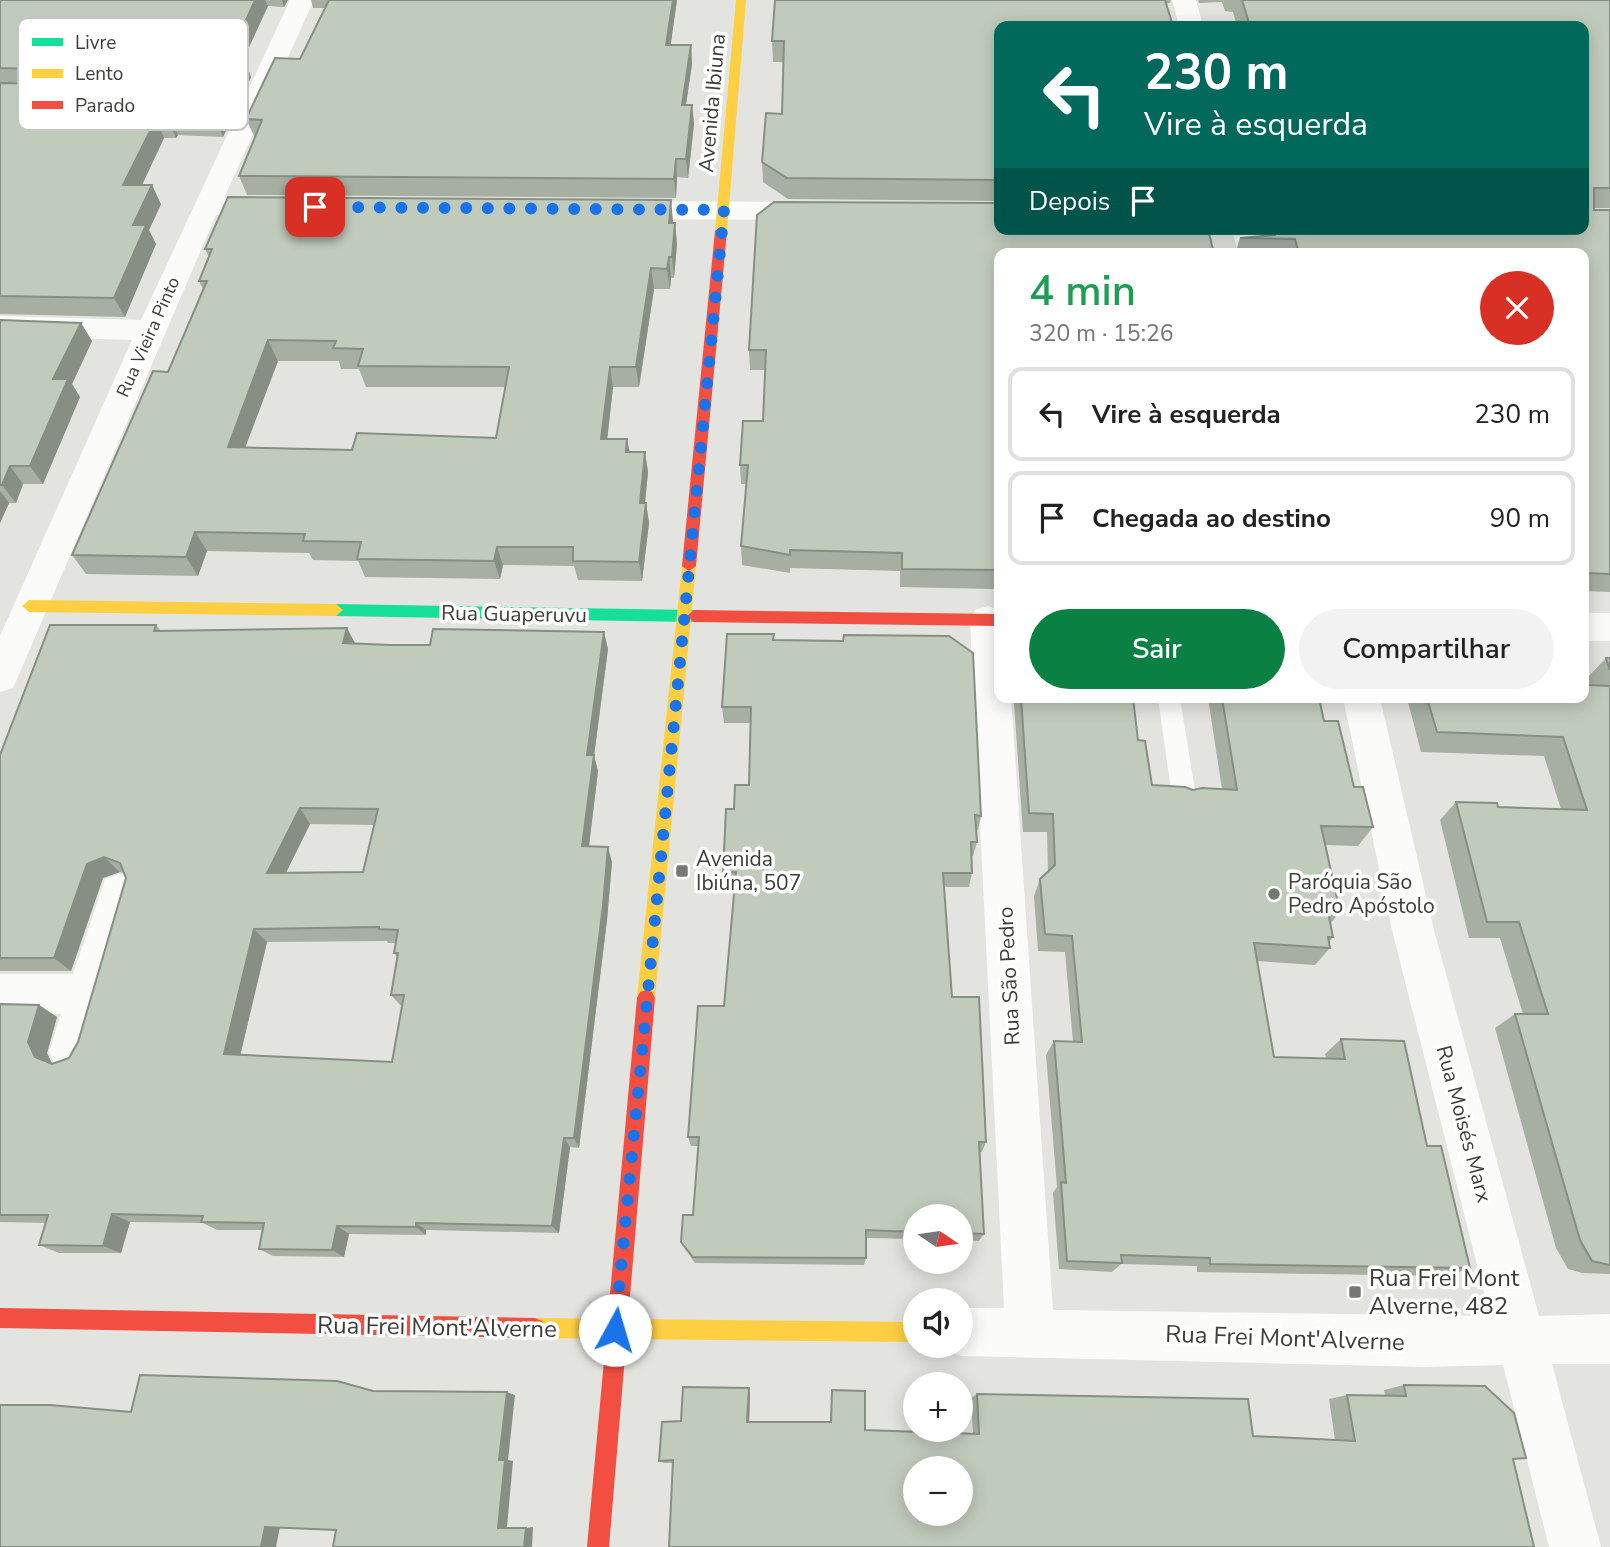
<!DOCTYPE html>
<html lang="pt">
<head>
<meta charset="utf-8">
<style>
	body { margin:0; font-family:"Nunito Sans",sans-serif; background:#f2f2f2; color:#222; height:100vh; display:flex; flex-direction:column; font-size:26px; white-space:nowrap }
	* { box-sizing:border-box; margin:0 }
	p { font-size:23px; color:#767676 }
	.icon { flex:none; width:38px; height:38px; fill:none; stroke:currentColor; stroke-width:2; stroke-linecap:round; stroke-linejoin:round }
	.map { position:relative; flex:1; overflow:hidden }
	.drawer { position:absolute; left:994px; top:248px; width:595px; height:455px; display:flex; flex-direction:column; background:#fff; border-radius:14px; box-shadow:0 4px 18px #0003 }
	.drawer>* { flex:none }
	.banner { position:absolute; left:994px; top:21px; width:595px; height:214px; border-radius:14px; box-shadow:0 4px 18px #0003; background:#00695c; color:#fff; overflow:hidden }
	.needle { width:46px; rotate:103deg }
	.buttons { position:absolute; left:903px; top:1204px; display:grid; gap:14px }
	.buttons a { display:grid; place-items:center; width:70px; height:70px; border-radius:50%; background:#fff; box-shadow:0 4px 18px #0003; font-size:35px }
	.pin { position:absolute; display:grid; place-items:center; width:60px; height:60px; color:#fff; margin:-30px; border-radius:14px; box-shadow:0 4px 10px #0006 }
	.me { position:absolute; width:77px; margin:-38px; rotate:6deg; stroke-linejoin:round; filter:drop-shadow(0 0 5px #0008) }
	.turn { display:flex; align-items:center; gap:24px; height:147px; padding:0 35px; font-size:32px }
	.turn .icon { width:91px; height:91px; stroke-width:2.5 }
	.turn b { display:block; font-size:49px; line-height:60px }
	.then { display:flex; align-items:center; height:66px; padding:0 35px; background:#0003; gap:14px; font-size:26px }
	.round { display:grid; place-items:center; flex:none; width:74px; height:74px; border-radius:37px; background:#f2f2f2 }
	.summary { display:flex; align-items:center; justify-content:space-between; height:119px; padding:0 35px }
	h1 { font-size:42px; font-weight:600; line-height:52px; color:#1e9e55 }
	.cta { display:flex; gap:14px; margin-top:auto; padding:14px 35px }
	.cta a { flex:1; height:80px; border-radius:42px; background:#0b8043; color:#fff; font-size:28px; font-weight:600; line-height:80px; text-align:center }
	.cta a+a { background:#f2f2f2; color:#222 }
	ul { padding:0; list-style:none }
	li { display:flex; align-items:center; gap:21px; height:94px; margin:0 14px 10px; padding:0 21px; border:4px solid #e0e0e0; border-radius:14px }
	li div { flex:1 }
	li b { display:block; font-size:26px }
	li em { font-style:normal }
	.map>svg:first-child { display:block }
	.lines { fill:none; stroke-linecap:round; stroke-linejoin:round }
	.lane { fill:#fbfbfa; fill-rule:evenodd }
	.street { fill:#fbfbfa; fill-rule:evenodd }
	.fast { fill:#16e098; fill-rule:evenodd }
	.slow { fill:#ffcf43; fill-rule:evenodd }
	.jam { fill:#f24e42; fill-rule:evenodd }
	.wall { fill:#a6afa2; fill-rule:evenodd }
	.shaded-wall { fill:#878e84 }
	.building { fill:#c1cbbc; stroke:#878e84; stroke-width:2; fill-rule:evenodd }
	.route { stroke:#1a73e8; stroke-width:12; stroke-dasharray:0 21.6 }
	.poi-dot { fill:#777774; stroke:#fff; stroke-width:2.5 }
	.labels { text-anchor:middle; stroke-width:7; stroke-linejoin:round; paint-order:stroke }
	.far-street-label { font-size:18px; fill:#3d3d3a; stroke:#fff }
	.street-label { font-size:21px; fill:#3d3d3a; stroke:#fff }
	.poi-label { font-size:21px; fill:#3d3d3a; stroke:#fff; text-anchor:start }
	.near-poi-label { font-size:24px; fill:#3d3d3a; stroke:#fff; text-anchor:start }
	.near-street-label { font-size:24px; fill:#3d3d3a; stroke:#fff }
	.key { fill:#fff; stroke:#c5c5c4; stroke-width:2 }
	.key-label { font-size:19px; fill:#3d3d3a }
</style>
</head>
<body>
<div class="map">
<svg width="1610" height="1547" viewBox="0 0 1610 1547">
	<rect width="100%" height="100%" fill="#e3e4df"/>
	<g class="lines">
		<path class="lane" d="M1158,698H1180L1196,797L1192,804L1184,807L1176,804L1172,797Z"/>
		<g class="street">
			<path d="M290,0H314L224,198L286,201L290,207L286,213L276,216L216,215L18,677L13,688L0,692V636L132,340L0,336V316L141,320Z"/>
			<path d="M1172,0H1196L1203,26H1179Z"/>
			<path d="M620,201L815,202L825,205L829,211L825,217L815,220L620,219L610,216L606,210L610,204Z"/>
			<path d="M1232,229H1260L1266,254H1238Z"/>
			<path d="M988,606L999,610V698H1011L1053,1310L1490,1316L1392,930L1343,698H1380L1434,930L1539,1316L1610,1314V1364H1552L1601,1547H1549L1503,1365L1425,1367L961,1356L944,1349L942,1346H961V1308H1004L970,620L975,610Z"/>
			<rect x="1584" y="613" width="26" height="28"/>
			<path d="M119,874L133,879L139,892L93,1052L86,1067L71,1073L56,1067L49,1052L61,1014H0V974H73L105,879Z"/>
		</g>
		<path class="fast" d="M336,604L694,610L701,616L694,622L336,616L329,610Z"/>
		<g class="slow">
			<path d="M736,0H746L727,231L721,235L715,231Z"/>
			<path d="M689,561L696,566L655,998L652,1004L646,1006L640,1004L637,998L682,566Z"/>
			<path d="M29,600L336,604L343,610L336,616L29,612L22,606Z"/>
			<path d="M535,1318L915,1322V1342L535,1338L528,1335L525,1328L528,1321Z"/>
		</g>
		<g class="jam">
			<path d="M721,227L727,231L696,566L689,571L682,566L715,231Z"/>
			<path d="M694,610L999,614V626L694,622L687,616Z"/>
			<path d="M646,990L652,992L655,998L609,1547H587L637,998L640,992Z"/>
			<path d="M0,1308L535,1318L542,1321L545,1328L542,1335L535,1338L0,1328Z"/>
		</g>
	</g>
	<g class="wall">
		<path d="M0,0H288L284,7L268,6L244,58L251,77L244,92H231L237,107L223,137L178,135L176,138H164L142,185L161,204L149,230L156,244L125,317L0,314Z"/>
		<path d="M311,0H677L670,45H691L692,64L686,105H692L694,124L688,178L677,177L676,198L247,195L239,176L255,138L246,119L300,59L325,8H313Z"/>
		<path d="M775,0H1171L1170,3L999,26V201L788,199L763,182L762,162L782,114L784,62H773L772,41Z"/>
		<path d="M1198,0H1610V208H1594V210H1610V592L1584,591V254H1235L1240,238L1268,236L1270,229H1584V26H1237L1233,12L1225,11L1222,2L1199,3Z"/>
		<path d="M675,223L677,244L674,278H671L670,289H654L639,387H613L607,439L629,452H645L648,472L645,503H646L649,523L642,581L578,580L574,566L503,565L500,579L365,577L358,561L313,560L309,553L207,551L198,576L86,574L72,555L168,372L203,289L199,281L209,257L205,249ZM278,361H339L341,369H359L366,387H505L496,438L352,450L245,447Z"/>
		<path d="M999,254V568H998L994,589L900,587V571L790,568V573L742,565L741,546L746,484H741L740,465L763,421L765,370H750L749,350Z"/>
		<path d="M0,320L81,323L92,341L72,384L80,397L43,484H23L16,503H9L0,523Z"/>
		<path d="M156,625L161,631L355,644L608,649L594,756L598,771L589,847L612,862L607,920L579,1148L570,1147L559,1233L426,1230V1235L349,1234L344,1257L273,1256L259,1249L262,1230H217L203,1223L130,1222L121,1253H59L39,1245L46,1223L0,1222V1004L39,1005L57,1017L47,1053L52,1064L69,1058L78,1042L126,878L124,873L120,872L103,878L71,971H0V755ZM310,824L374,825L363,872H286ZM387,941L388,943H396L394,953L397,957L391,995L402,1007L392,1062L240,1055L267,942Z"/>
		<path d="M774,634V640L981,816L978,830H976L977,842L973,856H971L972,873L969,887H944L952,997L986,1142L982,1152H980L984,1234L979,1241L961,1240V1216H915V1239L866,1238V1258L864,1265L695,1263L685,1249L681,1242L693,1215L698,1146H691L688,1137L724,1006L735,886H725L723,872L734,809L749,785L750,723H724L722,707Z"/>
		<path d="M1610,657V1274L1582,1273L1568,1269L1556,1248L1495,1028L1515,1014H1523L1500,938H1469L1440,820L1456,802L1498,807L1561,809L1544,756L1421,752L1407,698H1584L1589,685L1587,678L1606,658Z"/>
		<path d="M1015,698H1133L1138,740L1152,785L1193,790L1222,789L1208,698H1319L1324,721L1354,787L1373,827L1358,846L1326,845L1340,912L1330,924L1333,937L1329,942L1330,948L1315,965L1257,961L1274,1057L1326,1058L1325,1054L1341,1039L1427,1146L1470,1268L1448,1276L1197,1272V1266L1121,1264L1112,1272L1059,1269L1053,1193L1057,1187L1046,1055L1054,1041L1073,1042L1065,952L1038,951L1034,896L1040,879L1048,872L1047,832H1023L1014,703Z"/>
		<path d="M1404,1385L1526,1458L664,1463L659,1461L681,1421L749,1388L750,1393L749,1422H830L832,1390L865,1430L973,1434L971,1398L977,1394L1253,1436L1335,1440L1329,1399L1347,1395H1385L1384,1390Z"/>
	</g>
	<g class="shaded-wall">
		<path d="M255,0H265L268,6L244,58L251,77L244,92L229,58Z"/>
		<path d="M282,0H288L284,7Z"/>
		<path d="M673,0H677L668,64L666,45Z"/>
		<path d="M691,45L692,64L683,124L682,105Z"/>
		<path d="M230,88L237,107L223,137L215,118Z"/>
		<path d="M692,105L694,124L688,178L686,159Z"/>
		<path d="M169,116L178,135L176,138L168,119Z"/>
		<path d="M156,119L164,138L133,204L123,185Z"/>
		<path d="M676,159L677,177L676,198L674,179Z"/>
		<path d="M152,185L161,204L149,230L156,244L125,317L114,298L133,225Z"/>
		<path d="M671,200L673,221L671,244L669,223Z"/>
		<path d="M675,223L677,244L674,278L672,257Z"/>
		<path d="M669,257L671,278L670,289L667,269Z"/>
		<path d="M651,268L654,289L639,387L636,367Z"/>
		<path d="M81,323L92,341L72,384L80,397L43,484L30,466L53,379Z"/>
		<path d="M268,340L278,361L238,467L228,447Z"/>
		<path d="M610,367L613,387L605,459L601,439Z"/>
		<path d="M627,439L631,459L626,452Z"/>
		<path d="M645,452L648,472L643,522L640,503Z"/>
		<path d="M10,466L23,484L16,503L2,485Z"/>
		<path d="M0,491L9,503L0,523Z"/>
		<path d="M646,503L649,523L642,581L639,562Z"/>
		<path d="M195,532L207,551L198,576L186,557Z"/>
		<path d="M497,547L503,565L500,579L494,561Z"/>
		<path d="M347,628L356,645L343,643Z"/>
		<path d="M604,632L608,649L594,756L598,771L587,861L582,846L587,755Z"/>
		<path d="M300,808L310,824L279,887L267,873Z"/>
		<path d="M608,847L612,862L607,920L579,1148L574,1138Z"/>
		<path d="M104,857L120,872L103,878L71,971L54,958L87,864Z"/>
		<path d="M254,929L267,942L238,1065L224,1054Z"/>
		<path d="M39,1005L57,1017L47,1053L54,1068L35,1057L28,1042Z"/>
		<path d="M564,1138L570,1147L559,1233L552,1226Z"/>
		<path d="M112,1214L130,1222L121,1253L103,1246Z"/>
		<path d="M416,1223L426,1230V1235L416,1227Z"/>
		<path d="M337,1226L349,1234L344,1257L332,1250Z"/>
		<path d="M749,1388L750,1393L749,1425L747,1422Z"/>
		<path d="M507,1392L515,1395L508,1460L513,1461L507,1527L498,1528L499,1460Z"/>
		<path d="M265,1527H280L276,1547H261Z"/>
		<path d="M533,1527L532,1547H524L526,1528Z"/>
	</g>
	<g class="building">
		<path d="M0,0H255L229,58H244L237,73L0,68Z"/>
		<path d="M329,0H673L666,45H691L682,105H692L686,159H676L674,179L239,176L262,120L246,119L275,58L300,59Z"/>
		<path d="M775,0H1165L1173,26H999V180L787,178L762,162L766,113L782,114L784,41H772Z"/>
		<path d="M1242,0H1610V188H1594V210H1610V574L1584,573V254H1299L1295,239L1240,238L1275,235L1274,229H1584V26H1250Z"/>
		<path d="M0,83L230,88L215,118L169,116L168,119H156L123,185H152L133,225H146L114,298L0,296Z"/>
		<path d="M228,197L671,200L669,223H675L672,257H669L667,269L651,268L636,367H610L601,439H627L626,452H645L640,503H646L639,562L573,561V547H497L494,561L357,559L361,542L303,541L305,534L195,532L186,557L72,555L153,371L168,372L207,281H199L212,249H205ZM268,340L336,341L333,348L363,349L358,366L509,367L496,438L357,433L352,450L228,447Z"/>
		<path d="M774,202L999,203V229H1208L1214,254H999V550H996L998,570L902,569V553L790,550V555L741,546L748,465H740L743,421H763L766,350H749L757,215Z"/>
		<path d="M0,320L81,323L53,379H68L30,466H10L2,485H0Z"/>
		<path d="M50,625H156L154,631L347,628L343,643L390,645H430L433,629L604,632L587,755H594L582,846L608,847L603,906L574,1138H564L552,1226L416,1223V1227L337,1226L332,1250L259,1249L264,1223L201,1222L203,1216L112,1214L103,1246L39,1245L48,1215H0V1004L39,1005L28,1042L35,1057L52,1064L69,1058L78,1042L126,878L120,863L104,857L87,864L54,958H0V755ZM300,808L378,809L363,872L267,873ZM379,927V929L398,930L394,953H398L391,995H404L392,1062L224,1054L254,929Z"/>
		<path d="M727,634H774L773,640L843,641L844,635L949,636L973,653L981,816L975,815L977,842H971L972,873H943L952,997H979L986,1142H979L984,1234L961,1233V1216H915V1232L866,1230V1258L693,1257L681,1242L683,1215H693L699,1137H688L698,1006H724L736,872H723L726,809H734L735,785H749L751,707H722Z"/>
		<path d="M1606,658H1610V670Z"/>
		<path d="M1584,685L1610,686V1265L1592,1261L1580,1240L1515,1014H1548L1519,922H1487L1456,802L1497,803L1498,807L1587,810L1563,737L1437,732L1427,698H1584Z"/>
		<path d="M1021,698H1133L1138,740L1145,741L1152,785L1185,787L1193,790L1202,788L1237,790L1222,698H1319L1324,721H1338L1354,787H1363L1373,827L1321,826L1340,912H1328L1333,937H1328L1330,948L1254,943L1274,1057L1345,1059L1341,1039L1404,1041L1427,1146H1441L1470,1268L1210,1264V1258L1121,1255L1122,1263L1067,1261L1061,1182L1066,1183L1054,1041L1082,1042L1072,936L1045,934L1040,879L1055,865L1053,814L1029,813Z"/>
		<path d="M140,1375L337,1381L373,1391L507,1392L499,1460H505L498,1528H526L524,1547H333L336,1530L265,1527L261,1547H0V1405H50L131,1412Z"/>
		<path d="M1404,1385L1485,1386L1514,1413L1526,1458L1513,1459L1534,1547H669L673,1460L659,1461L662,1422L681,1421L683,1387L749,1388L747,1422H831L832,1390L865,1391V1430L979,1434L977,1394L1248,1399L1253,1436L1355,1441L1347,1395L1406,1396ZM915,1468H961V1514H915Z"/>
	</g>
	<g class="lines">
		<path class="route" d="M315,207L724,210L615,1330"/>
	</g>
	<g class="poi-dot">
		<rect x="675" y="864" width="14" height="14" rx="3.5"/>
		<circle cx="1274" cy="894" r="7"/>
		<rect x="1348" y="1285" width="14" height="14" rx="3.5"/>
	</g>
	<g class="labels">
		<g class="far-street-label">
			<text transform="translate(148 337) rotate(-66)" y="6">Rua Vieira Pinto</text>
		</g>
		<g class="street-label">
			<text transform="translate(712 103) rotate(-85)" y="7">Avenida Ibiuna</text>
			<text transform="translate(514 614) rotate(1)" y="7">Rua Guaperuvu</text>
			<text transform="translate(1009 976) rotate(-93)" y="7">Rua São Pedro</text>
			<text transform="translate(1464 1124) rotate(75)" y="7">Rua Moisés Marx</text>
		</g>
		<g class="poi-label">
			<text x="696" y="866">Avenida<tspan x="696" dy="24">Ibiúna, 507</tspan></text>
			<text x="1288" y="889">Paróquia São<tspan x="1288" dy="24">Pedro Apóstolo</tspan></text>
		</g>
		<g class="near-poi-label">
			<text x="1369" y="1286">Rua Frei Mont<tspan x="1369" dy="28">Alverne, 482</tspan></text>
		</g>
		<g class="near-street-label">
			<text transform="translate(437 1327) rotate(1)" y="8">Rua Frei Mont'Alverne</text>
			<text transform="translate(1285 1338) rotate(2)" y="8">Rua Frei Mont'Alverne</text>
		</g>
	</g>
	<rect x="18" y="18" width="230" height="112" rx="10" class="key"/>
	<rect x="32" y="38" width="31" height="8" fill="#16e098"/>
	<rect x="32" y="69" width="31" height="9" fill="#ffcf43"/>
	<rect x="32" y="101" width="31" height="8" fill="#f24e42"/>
	<g class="key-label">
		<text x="75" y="49">Livre</text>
		<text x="75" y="80">Lento</text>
		<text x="75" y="112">Parado</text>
	</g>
</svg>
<div class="buttons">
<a><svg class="needle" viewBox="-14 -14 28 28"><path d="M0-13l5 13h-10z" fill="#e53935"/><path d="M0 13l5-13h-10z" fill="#767676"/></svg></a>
<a><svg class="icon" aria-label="sound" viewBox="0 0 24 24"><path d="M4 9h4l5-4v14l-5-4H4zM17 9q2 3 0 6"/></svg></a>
<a>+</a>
<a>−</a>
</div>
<div class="pin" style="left:315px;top:207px;background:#d93025"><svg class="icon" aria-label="arrive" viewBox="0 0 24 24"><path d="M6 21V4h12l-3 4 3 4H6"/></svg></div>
<svg class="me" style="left:615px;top:1330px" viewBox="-20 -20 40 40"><circle r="19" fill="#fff"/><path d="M0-13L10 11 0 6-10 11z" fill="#1a73e8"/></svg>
<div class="banner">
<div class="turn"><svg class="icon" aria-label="left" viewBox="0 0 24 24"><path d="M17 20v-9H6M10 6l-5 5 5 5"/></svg><div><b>230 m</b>Vire à esquerda</div></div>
<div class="then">Depois<svg class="icon" aria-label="arrive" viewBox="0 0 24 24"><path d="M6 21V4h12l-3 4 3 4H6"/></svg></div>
</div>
<section class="drawer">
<div class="summary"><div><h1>4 min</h1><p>320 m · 15:26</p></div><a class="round" style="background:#d93025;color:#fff"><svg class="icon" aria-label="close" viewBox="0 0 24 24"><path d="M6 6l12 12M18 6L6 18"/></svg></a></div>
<ul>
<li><svg class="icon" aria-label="left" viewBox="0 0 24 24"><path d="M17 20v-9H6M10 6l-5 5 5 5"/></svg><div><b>Vire à esquerda</b></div><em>230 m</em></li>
<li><svg class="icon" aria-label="arrive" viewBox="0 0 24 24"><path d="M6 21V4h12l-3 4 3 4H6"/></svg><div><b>Chegada ao destino</b></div><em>90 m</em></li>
</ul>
<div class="cta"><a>Sair</a><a>Compartilhar</a></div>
</section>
</div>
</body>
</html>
